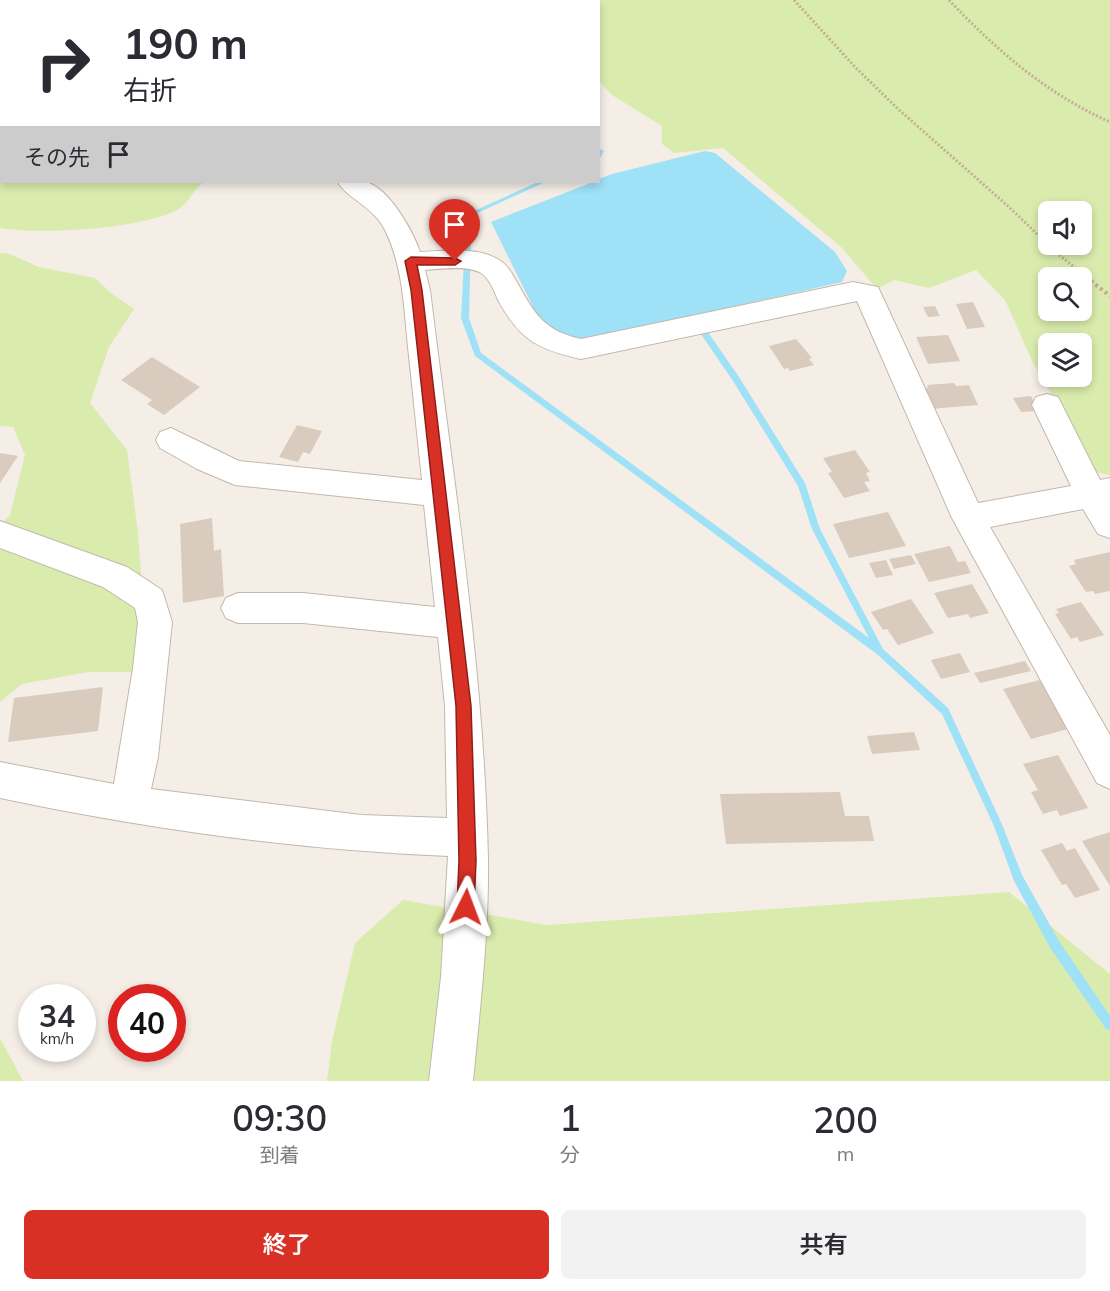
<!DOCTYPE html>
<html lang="ja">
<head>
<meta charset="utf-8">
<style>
	body { margin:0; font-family:Mulish,"Noto Sans JP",sans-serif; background:#f2f2f3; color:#2b2b33; height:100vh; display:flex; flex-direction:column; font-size:22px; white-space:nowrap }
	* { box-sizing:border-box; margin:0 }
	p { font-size:20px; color:#7c7c81 }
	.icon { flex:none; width:33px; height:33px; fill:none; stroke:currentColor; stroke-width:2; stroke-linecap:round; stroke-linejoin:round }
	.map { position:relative; height:1081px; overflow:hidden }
	.panel { display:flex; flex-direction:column; background:#fff; flex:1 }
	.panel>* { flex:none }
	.hud { position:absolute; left:0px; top:0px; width:600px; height:183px; box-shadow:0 3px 9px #0003; background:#fff; color:#2b2b33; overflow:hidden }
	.controls { position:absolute; left:1038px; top:201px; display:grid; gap:12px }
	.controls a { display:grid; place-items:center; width:54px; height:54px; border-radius:9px; background:#fff; box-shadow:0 3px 9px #0003; font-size:30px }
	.speed { position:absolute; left:18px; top:984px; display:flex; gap:12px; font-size:30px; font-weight:700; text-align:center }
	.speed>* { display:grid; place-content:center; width:78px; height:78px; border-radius:50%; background:#fff; box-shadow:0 3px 9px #0003; line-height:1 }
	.speed small { font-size:15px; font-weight:400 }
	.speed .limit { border:9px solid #d22; background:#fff; color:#111 }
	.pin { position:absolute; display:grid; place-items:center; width:51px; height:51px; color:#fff; margin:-62px -26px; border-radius:50% 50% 50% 0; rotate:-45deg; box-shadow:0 0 6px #0007 }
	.pin .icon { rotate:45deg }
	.me { position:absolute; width:66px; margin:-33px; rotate:3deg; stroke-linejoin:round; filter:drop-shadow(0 0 4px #0008) }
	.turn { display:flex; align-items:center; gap:21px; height:126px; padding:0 24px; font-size:27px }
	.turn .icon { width:78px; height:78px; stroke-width:2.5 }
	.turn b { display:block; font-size:42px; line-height:51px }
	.then { display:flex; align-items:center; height:57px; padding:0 24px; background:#0003; gap:12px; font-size:22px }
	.eta { display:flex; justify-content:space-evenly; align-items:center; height:102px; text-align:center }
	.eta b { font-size:36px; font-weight:600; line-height:42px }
	.cta { display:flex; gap:12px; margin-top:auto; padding:12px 24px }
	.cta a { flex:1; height:69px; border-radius:9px; background:#d93025; color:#fff; font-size:24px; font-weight:600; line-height:69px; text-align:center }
	.cta a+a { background:#f2f2f3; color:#2b2b33 }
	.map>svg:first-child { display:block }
	.green { fill:#daecad; fill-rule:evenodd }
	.water { fill:#9fe1f6 }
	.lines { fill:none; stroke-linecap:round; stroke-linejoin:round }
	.stream { fill:#9fe1f6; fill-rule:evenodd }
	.building { fill:#dacbbf }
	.minor-casing { stroke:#c4b7ac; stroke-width:2 }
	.path-far1 { stroke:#c4ad99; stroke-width:3; stroke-dasharray:2 2; stroke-linecap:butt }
	.path { stroke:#c4ad99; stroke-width:4; stroke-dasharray:3 3; stroke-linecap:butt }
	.minor { fill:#fff; fill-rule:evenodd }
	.route { fill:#d93025; stroke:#8d1f18; stroke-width:1.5 }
</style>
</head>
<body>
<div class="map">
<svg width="1110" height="1081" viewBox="0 0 1110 1081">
	<rect width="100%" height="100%" fill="#f5eee7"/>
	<g class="green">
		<path d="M0,0L72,1L2,2V182H204C194,188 189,203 179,209C143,229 41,235 0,228Z"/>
		<path d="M554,0H1110V475L1089,471L1057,404L1032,361L1005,300L976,270L929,288L894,280L877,289L842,248L723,148L674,153L662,144V126L612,95L599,81L598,2ZM1048,212H1082V244H1048ZM1048,278H1082V310H1048ZM1048,344H1082V376H1048Z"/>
		<path d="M0,253L10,254L39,267L95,278L112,294L134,309L109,347L90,403L127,450L138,532L145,630L140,672H89L22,684L0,702V525L10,515L25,455L13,427L0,426Z"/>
		<path d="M1009,892L1110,974V1081H327L332,1041L355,943L403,900L547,925Z"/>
		<path d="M0,1038L23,1081H0Z"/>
	</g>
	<path class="water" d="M705,151L715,153L835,252L847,271L842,282L595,338L570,339L541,323L491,222L593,182H598L599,179L612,174Z"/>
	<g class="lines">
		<g class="stream">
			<path d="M499,0H505L504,2H499Z"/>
			<path d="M598,148L604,151L600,158L598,159Z"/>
			<path d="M538,182H545L469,217L471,241L469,318L481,353L869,638L812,529L798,486L733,381L694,324L695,322H701L739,377L805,483L820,529L883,649L948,708L1001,822L1022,875L1059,941L1110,1016V1030L1106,1029L1051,949L1014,881L994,826L942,714L878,655L475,356L461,318L465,241L463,216Z"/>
		</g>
	</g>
	<g class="building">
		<path d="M973,302L985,327L967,329L956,304Z"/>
		<path d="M935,306L940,316L928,317L923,307Z"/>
		<path d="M948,335L960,361L928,364L916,337Z"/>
		<path d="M796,339L812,358L809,359L814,365L790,371L788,368L784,369L769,346Z"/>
		<path d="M152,357L200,387L164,415L147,404L152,400L121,380Z"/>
		<path d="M954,383L956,386L969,385L978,405L930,409L922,389L928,388L927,385Z"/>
		<path d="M1031,396L1039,411L1021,412L1013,398Z"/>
		<path d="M297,425L322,431L310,454L303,452L298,462L279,457Z"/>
		<path d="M855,450L870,472L866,473L870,481L864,482L870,491L844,498L828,473L832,472L823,458Z"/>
		<path d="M0,453L18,456L0,483Z"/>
		<path d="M888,512L906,546L849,558L833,524Z"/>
		<path d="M212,518L214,551L221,549L224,596L183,603L180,524Z"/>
		<path d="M950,546L958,562L965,561L971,573L929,582L914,554Z"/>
		<path d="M1110,552V591L1095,594L1093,591L1086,592L1069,566L1076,564L1074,560Z"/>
		<path d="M911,555L916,564L894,569L889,559Z"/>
		<path d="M886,560L893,575L876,578L869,563Z"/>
		<path d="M972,584L989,613L970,618L968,614L948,618L934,593Z"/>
		<path d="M911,599L934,633L898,645L887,629L883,630L871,612Z"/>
		<path d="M1081,602L1104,635L1080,642L1077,637L1071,639L1055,614L1059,613L1056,609Z"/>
		<path d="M960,653L970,672L941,679L931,660Z"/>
		<path d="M1025,661L1031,671L980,683L974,673Z"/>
		<path d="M1040,680L1068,729L1031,739L1003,689Z"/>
		<path d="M103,687L98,731L8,742L14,698Z"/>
		<path d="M914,732L920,750L872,754L867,736Z"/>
		<path d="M1058,755L1088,808L1060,816L1057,810L1043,814L1031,792L1038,790L1023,764Z"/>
		<path d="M840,792L845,816H869L874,841L726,844L720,794Z"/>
		<path d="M1110,832V886L1082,841Z"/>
		<path d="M1062,843L1067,851L1075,848L1100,890L1075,898L1066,884L1062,885L1041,850Z"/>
	</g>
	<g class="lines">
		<g class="minor-casing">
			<g id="minor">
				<path d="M84,0H106L107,2H85Z"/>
				<path d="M338,182C346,182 358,179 366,182C389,188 413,231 420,252C445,251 481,246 502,262C509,267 514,277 518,284C535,315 545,331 581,339L853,282L878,287L978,503L1071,486L1032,405L1036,397L1047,394L1058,397L1100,480L1110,478V538L1098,534L1083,509L990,527L1110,735V789L1097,783L952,518L857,301L581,359C537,349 520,340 498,300C494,291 490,279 481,273C467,265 441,269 425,270L430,290C453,479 484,668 488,859C489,933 480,1008 473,1081H429L441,977L448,856C297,850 147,829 0,798V762L114,784L133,668L138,622L135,608L103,587L0,548V521L127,567L162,590L172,622L158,757L151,789L361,815L447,818L445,706L438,637L303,623H238L226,618L221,608L226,598L238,593H303L435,607L424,505L235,485L197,469L160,448L156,440L160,432L171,428L239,461L422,480C417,436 413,391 408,347C404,308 403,266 385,230C374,207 345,197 338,182Z"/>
			</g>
		</g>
		<g class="path-far1">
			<path d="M794,0L855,67L897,108L1009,207L1059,255L1088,278"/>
			<path d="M949,0C996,50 1047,94 1110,122"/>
		</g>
		<path class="path" d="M1086,277L1110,296"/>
		<use href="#minor" class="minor"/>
	</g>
	<path class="route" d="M411,257L455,258L461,261L455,265H417L422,290L471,706L476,861L474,907L472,913L466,916L460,913L457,907L459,861L456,706L411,290L405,261Z"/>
</svg>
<div class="controls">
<a><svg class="icon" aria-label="sound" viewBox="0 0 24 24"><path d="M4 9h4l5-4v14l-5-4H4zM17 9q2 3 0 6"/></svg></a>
<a><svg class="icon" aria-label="search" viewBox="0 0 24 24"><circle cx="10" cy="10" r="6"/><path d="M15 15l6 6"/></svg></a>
<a><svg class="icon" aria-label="layers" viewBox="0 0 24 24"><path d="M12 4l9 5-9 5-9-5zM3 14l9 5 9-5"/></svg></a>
</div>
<div class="speed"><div>34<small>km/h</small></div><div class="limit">40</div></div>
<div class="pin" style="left:455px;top:261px;background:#d93025"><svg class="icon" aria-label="arrive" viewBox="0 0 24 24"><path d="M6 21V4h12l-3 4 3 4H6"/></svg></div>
<svg class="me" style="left:466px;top:907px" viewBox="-20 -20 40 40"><path d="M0-17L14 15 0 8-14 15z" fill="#d93025" stroke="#fff" stroke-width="4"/></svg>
<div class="hud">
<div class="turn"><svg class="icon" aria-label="right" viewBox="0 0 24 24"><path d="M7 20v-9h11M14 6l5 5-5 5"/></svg><div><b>190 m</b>右折</div></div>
<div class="then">その先<svg class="icon" aria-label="arrive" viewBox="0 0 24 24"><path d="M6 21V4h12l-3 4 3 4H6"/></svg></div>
</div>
</div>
<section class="panel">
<div class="eta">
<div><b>09:30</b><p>到着</p></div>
<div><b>1</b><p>分</p></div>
<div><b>200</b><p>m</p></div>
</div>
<div class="cta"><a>終了</a><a>共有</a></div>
</section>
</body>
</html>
